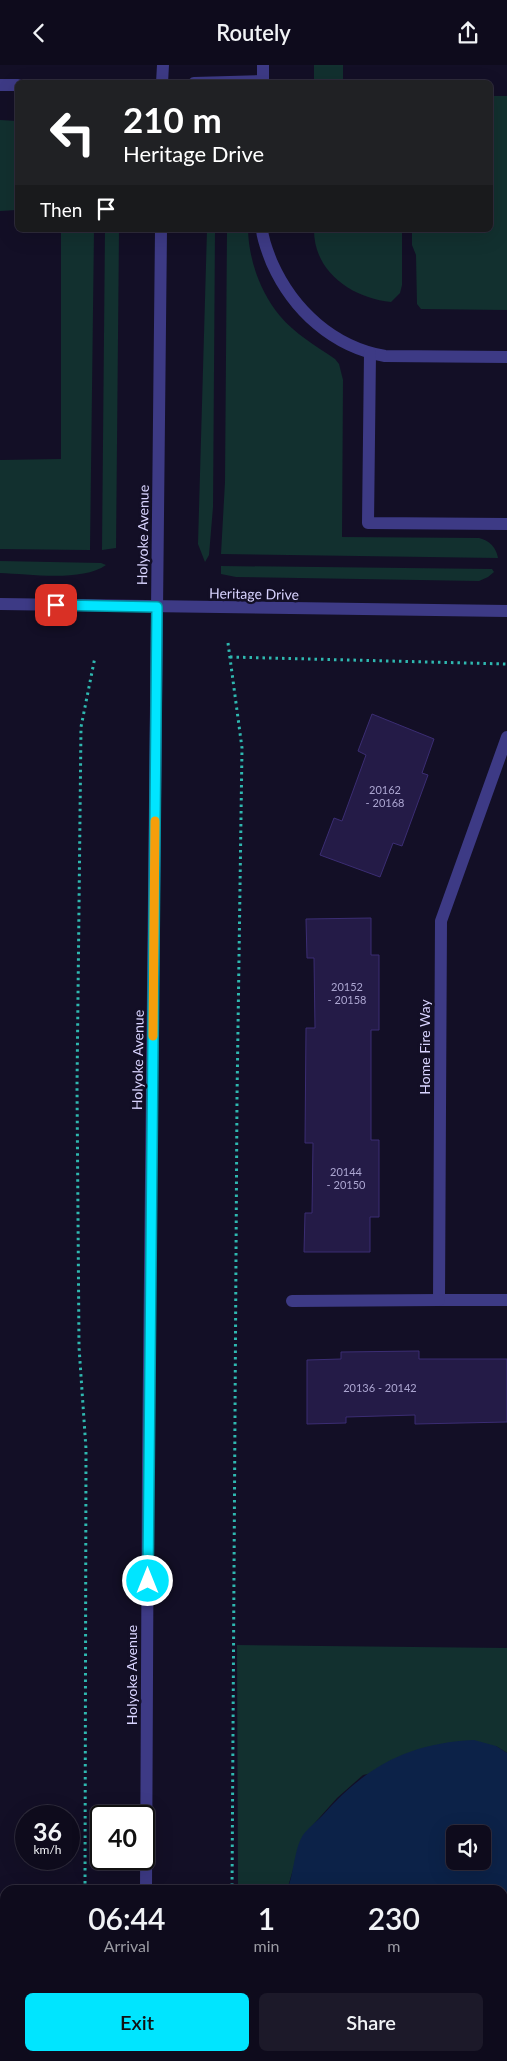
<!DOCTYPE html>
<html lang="en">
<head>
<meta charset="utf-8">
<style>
	body { margin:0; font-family:Lato,sans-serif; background:#1c1929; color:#f1f3f6; height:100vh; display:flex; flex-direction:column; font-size:19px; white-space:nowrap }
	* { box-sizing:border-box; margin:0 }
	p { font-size:16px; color:#9b9ba3 }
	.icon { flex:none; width:28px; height:28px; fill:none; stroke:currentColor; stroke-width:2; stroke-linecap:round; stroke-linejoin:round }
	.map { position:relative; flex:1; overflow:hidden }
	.sheet { position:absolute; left:0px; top:1820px; width:508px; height:176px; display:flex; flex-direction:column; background:#0e0b1c; border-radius:15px 15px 0 0; box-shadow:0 5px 20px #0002,0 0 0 1px #2e2b3b }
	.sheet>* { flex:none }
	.guide { position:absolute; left:15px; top:15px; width:478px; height:152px; border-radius:8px; box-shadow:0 5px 20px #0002,0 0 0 1px #2e2b3b; background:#202124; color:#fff; overflow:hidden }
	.fabs { position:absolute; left:446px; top:1760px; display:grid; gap:10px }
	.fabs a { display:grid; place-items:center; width:45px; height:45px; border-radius:8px; background:#0e0b1c; box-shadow:0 5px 20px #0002,0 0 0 1px #2e2b3b; font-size:25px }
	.speed { position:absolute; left:15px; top:1740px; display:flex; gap:10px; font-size:25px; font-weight:700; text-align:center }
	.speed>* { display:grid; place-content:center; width:65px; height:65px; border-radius:50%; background:#0e0b1c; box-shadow:0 5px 20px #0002,0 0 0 1px #2e2b3b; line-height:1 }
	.speed small { font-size:12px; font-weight:400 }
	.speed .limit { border:2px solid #111; border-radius:8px; background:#fff; color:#111 }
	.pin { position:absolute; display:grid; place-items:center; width:42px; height:42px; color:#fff; margin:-21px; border-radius:10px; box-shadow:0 2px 8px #0006 }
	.me { position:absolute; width:55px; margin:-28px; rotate:0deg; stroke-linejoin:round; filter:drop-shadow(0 0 4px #0008) }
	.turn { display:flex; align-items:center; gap:18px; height:105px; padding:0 25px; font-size:22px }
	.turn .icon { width:65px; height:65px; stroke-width:2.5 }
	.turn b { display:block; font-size:35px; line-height:42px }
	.then { display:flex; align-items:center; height:48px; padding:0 25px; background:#0003; gap:10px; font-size:19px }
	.eta { display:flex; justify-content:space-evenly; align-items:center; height:85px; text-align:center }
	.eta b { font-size:30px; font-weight:600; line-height:35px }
	.button { display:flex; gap:10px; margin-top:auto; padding:10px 25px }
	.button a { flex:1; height:58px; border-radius:8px; background:#00e5ff; color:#111; font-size:20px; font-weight:600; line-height:58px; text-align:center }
	.button a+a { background:#1c1929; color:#f1f3f6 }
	header { display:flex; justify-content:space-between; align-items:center; height:65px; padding:0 25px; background:#0e0b1c; font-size:22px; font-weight:600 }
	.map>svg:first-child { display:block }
	.green { fill:#12302f }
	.water { fill:#0c2248; fill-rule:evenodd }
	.building { fill:#241b47; stroke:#3b2d73 }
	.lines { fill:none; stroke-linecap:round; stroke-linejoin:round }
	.path { stroke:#2fb8b0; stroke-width:3; stroke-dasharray:2.5 4; stroke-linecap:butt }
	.minor { stroke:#3d3a85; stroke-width:12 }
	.route-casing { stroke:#0095a6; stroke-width:12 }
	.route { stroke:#00e5ff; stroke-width:9 }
	.slow { stroke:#f59e0b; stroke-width:9 }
	.labels { text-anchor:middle; stroke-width:5; stroke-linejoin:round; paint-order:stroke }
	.number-label { font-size:11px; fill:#aca6d1 }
	.street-label { font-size:14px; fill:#d9d4ff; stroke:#130f26 }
</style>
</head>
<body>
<header><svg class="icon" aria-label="back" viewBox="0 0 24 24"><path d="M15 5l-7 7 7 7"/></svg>Routely<svg class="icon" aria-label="share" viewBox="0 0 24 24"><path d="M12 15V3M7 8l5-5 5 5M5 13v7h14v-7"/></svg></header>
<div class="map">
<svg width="507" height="1996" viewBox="0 0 507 1996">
	<rect width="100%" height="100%" fill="#130f26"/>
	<g class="green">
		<rect x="314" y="0" width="29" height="17"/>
		<path d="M490,31H507V245L421,244L417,239L416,190L412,180V165H490Z"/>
		<path d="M0,55L17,56V145L0,146Z"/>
		<path d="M61,165H94L90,485L0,484V395L61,394Z"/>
		<path d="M105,165H119L116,483L102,485Z"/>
		<path d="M207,165H215L213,442L209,490L205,497L198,479Z"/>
		<path d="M227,165H248C249,195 260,227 280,251C294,268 316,281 335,294L339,299L343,315L342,472L479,473C490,476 496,482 498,493L221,489L225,417Z"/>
		<path d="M314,165H402V220L400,228L391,237C352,233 314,207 314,165Z"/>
		<path d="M0,496L101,498L106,500C82,517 30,509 0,508Z"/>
		<path d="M221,501L492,504L494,507L488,512L479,516L236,512L221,509Z"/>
		<path d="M237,1580L507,1583V1688L496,1681L363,1710L337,1733L303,1771L287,1825H238Z"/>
		<path d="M507,1870V1996H443L445,1991H502V1877Z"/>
	</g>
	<g class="water">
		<path d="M474,1675L496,1681L507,1688V1870L503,1877L502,1825H287C294,1809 294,1784 303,1770C308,1763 316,1757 322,1751C365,1702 408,1678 474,1675ZM455,1769H482V1796H455Z"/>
		<path d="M269,1991H445L443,1996H270Z"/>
	</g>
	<g class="building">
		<path d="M372,649L434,674L422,708L428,710L402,781L393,778L380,812L320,790L334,753L342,756L366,690L358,686Z"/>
		<path d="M371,853V890H379V965H371V1075H379V1152H370V1187H304L305,1148H312L313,1078H305L306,963H315L314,893H307L306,854Z"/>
		<path d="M419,1286V1294H507V1357L415,1359V1350L346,1352V1358L307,1359V1295L341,1294V1287Z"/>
	</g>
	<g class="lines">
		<g class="path">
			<path d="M228,578L242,683L237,1033L232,1825"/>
			<path d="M230,592L507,599"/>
			<path d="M85,1825L86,1384L79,1282L77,1021L81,662L95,592"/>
			<path d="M84,1996V1991"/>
			<path d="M230,1996V1991"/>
		</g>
		<g class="minor">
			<path d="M162,18L163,0"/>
			<path d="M194,18L263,16"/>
			<path d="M263,18V0"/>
			<path d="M0,20H18"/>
			<path d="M262,165C263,176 268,188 272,198C293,245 333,282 385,291L507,292"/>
			<path d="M370,288L368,458L507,459"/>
			<path d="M0,539L507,546"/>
			<path d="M507,672L441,856L439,1235H507"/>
			<path d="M292,1236L439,1235"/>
			<path d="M146,1825L148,1400L161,165"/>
			<path d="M145,1996V1991"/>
		</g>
	</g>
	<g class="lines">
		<g class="route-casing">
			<path id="route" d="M56,540L157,542L148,1516"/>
		</g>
		<use href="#route" class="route"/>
		<path class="slow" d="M153,971L155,756"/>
	</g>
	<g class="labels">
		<g class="number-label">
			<text x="385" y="729">20162<tspan x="385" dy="13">- 20168</tspan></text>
			<text x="347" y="926">20152<tspan x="347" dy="13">- 20158</tspan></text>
			<text x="346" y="1111">20144<tspan x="346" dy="13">- 20150</tspan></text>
			<text x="380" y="1327">20136 - 20142</text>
		</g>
		<g class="street-label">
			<text transform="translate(143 470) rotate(-89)" y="5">Holyoke Avenue</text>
			<text transform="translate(254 529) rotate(1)" y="5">Heritage Drive</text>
			<text transform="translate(425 982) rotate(-90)" y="5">Home Fire Way</text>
			<text transform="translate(138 995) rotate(-89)" y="5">Holyoke Avenue</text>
			<text transform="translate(132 1610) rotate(-90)" y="5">Holyoke Avenue</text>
		</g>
	</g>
</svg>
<div class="fabs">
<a><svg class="icon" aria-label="sound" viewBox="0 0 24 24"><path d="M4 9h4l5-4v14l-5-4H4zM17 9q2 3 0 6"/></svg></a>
</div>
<div class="speed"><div>36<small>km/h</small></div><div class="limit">40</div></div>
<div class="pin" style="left:56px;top:540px;background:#d93025"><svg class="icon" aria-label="arrive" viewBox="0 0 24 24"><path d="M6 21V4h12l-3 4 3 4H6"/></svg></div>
<svg class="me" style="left:148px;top:1516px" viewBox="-20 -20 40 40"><circle r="17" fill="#00e5ff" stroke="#fff" stroke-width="3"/><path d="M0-11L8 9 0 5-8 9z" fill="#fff"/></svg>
<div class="guide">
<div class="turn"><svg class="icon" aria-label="left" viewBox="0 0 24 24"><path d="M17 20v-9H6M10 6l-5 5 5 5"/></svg><div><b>210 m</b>Heritage Drive</div></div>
<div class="then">Then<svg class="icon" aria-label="arrive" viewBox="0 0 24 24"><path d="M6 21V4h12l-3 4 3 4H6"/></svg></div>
</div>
<section class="sheet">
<div class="eta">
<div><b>06:44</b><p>Arrival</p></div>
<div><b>1</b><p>min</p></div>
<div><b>230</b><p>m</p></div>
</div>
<div class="button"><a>Exit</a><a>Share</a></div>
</section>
</div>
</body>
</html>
